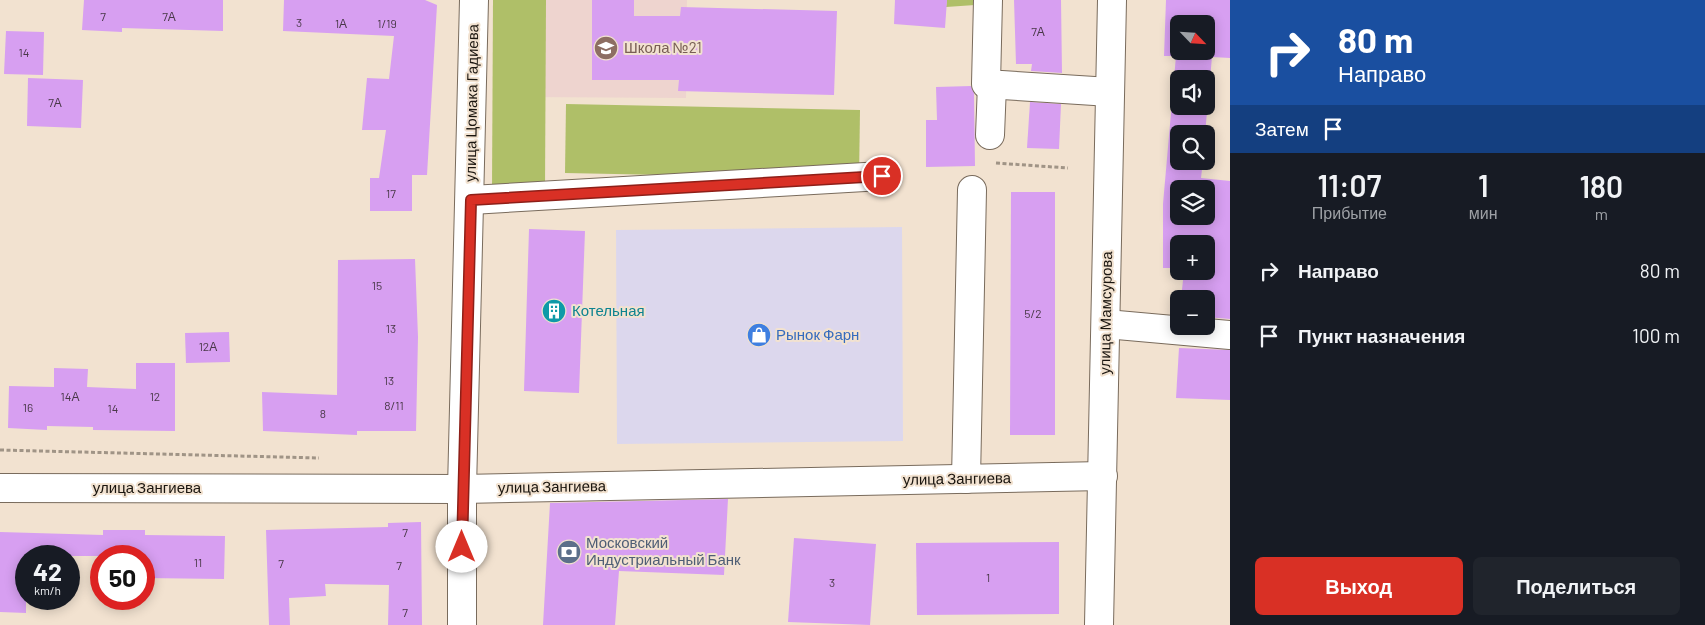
<!DOCTYPE html>
<html lang="ru">
<head>
<meta charset="utf-8">
<style>
	body { margin:0; font-family:Barlow,sans-serif; background:#20242c; color:#f1f3f6; height:100vh; display:flex; flex-direction:column; font-size:19px; white-space:nowrap }
	* { box-sizing:border-box; margin:0 }
	p { font-size:16px; color:#9ea1a6 }
	.icon { flex:none; width:28px; height:28px; fill:none; stroke:currentColor; stroke-width:2; stroke-linecap:round; stroke-linejoin:round }
	.map { position:relative; flex:1; overflow:hidden }
	.drawer { display:flex; flex-direction:column; background:#171b24; width:475px }
	.drawer>* { flex:none }
	.banner { background:#1a4fa0; color:#fff; overflow:hidden }
	.needle { width:32px; rotate:115deg }
	.controls { position:absolute; left:1170px; top:15px; display:grid; gap:10px }
	.controls a { display:grid; place-items:center; width:45px; height:45px; border-radius:8px; background:#171b24; box-shadow:0 2px 12px #0003; font-size:25px }
	.speed { position:absolute; left:15px; top:545px; display:flex; gap:10px; font-size:25px; font-weight:700; text-align:center }
	.speed>* { display:grid; place-content:center; width:65px; height:65px; border-radius:50%; background:#171b24; box-shadow:0 2px 12px #0003; line-height:1 }
	.speed small { font-size:12px; font-weight:400 }
	.speed .limit { border:8px solid #d22; background:#fff; color:#111 }
	.pin { position:absolute; display:grid; place-items:center; width:42px; height:42px; color:#fff; margin:-21px; border:2px solid #fff; border-radius:50%; box-shadow:0 1px 5px #0007 }
	.me { position:absolute; width:55px; margin:-28px; rotate:0deg; stroke-linejoin:round; filter:drop-shadow(0 0 4px #0008) }
	.turn { display:flex; align-items:center; gap:18px; height:105px; padding:0 25px; font-size:22px }
	.turn .icon { width:65px; height:65px; stroke-width:2.5 }
	.turn b { display:block; font-size:35px; line-height:42px }
	.then { display:flex; align-items:center; height:48px; padding:0 25px; background:#0003; gap:10px; font-size:19px }
	.eta { display:flex; justify-content:space-evenly; align-items:center; height:85px; text-align:center }
	.eta b { font-size:30px; font-weight:600; line-height:35px }
	.action { display:flex; gap:10px; margin-top:auto; padding:10px 25px }
	.action a { flex:1; height:58px; border-radius:8px; background:#d93025; color:#fff; font-size:20px; font-weight:600; line-height:58px; text-align:center }
	.action a+a { background:#20242c; color:#f1f3f6 }
	ul { padding:0; list-style:none }
	li { display:flex; align-items:center; gap:15px; height:65px; padding:0 25px }
	li div { flex:1 }
	li b { display:block; font-size:19px }
	li em { font-style:normal }
	main { display:flex; flex:1; min-height:0 }
	.map>svg:first-child { display:block }
	.commercial { fill:#dcd7ed }
	.education { fill:#eed4cf }
	.green { fill:#afbf68 }
	.building { fill:#d79ff1; fill-rule:evenodd }
	.lines { fill:none; stroke-linecap:round; stroke-linejoin:round }
	.minor-casing { stroke:#796b5c; stroke-width:30 }
	.major-casing { stroke:#796b5c; stroke-width:30 }
	.path { stroke:#a09486; stroke-width:3; stroke-dasharray:4 2.5; stroke-linecap:butt }
	.minor { stroke:#fff; stroke-width:28 }
	.major { stroke:#fff; stroke-width:28 }
	.route-casing { stroke:#8d1f18; stroke-width:12 }
	.route { stroke:#d93025; stroke-width:9 }
	.labels { text-anchor:middle; stroke-width:4; stroke-linejoin:round; paint-order:stroke }
	.number-label { font-size:12px; fill:#493848 }
	.education-label { font-size:15px; fill:#785e54; stroke:#f2e2d0; text-anchor:start }
	.street-label { font-size:15px; fill:#1a150f; stroke:#f2e2d0 }
	.culture-label { font-size:15px; fill:#0d838f; stroke:#f2e2d0; text-anchor:start }
	.shop-label { font-size:15px; fill:#366cbe; stroke:#f2e2d0; text-anchor:start }
	.service-label { font-size:15px; fill:#4e5e75; stroke:#f2e2d0; text-anchor:start }
</style>
</head>
<body>
<main>
<div class="map">
<svg width="1230" height="625" viewBox="0 0 1230 625">
	<rect width="100%" height="100%" fill="#f2e2d0"/>
	<path class="commercial" d="M902,227L903,441L617,444L616,230Z"/>
	<path class="education" d="M526,0H687L686,98L525,97Z"/>
	<g class="green">
		<path d="M493,0H546L545,188H492Z"/>
		<path d="M947,0H979L975,5L946,7Z"/>
		<path d="M566,104L860,110L859,179L565,173Z"/>
	</g>
	<g class="building">
		<path d="M84,0H223V31L122,28V32L82,30Z"/>
		<path d="M284,0H425L437,5L427,175H412V211H370V178H379L386,130H362L367,78L389,79L394,36L283,31Z"/>
		<path d="M592,0H634V16H680L681,7L837,11L834,95L678,91L679,80H592Z"/>
		<path d="M895,0H947L945,28L894,24Z"/>
		<path d="M1014,0H1061L1062,73L1031,71L1032,64H1016Z"/>
		<path d="M1166,0H1230V58L1212,57L1205,134H1179V161H1203L1201,178L1230,181V319L1206,317V299H1181L1184,271H1206V244H1179V268H1163V204L1176,56H1164ZM1179,24H1206V51H1179ZM1179,79H1206V106H1179ZM1179,189H1206V216H1179Z"/>
		<path d="M6,31L44,32L43,75L4,74Z"/>
		<path d="M28,78L83,80L81,128L27,126Z"/>
		<path d="M971,86L974,93L975,166L926,167V120H937L936,87Z"/>
		<path d="M1030,102L1061,104L1059,149L1027,148Z"/>
		<path d="M1011,192H1055V435H1010Z"/>
		<path d="M529,229L585,231L579,393L524,391Z"/>
		<path d="M415,259L418,337L416,431H357V435L263,431L262,392L337,395L338,260Z"/>
		<path d="M229,332L230,362L186,363L185,333Z"/>
		<path d="M1179,348L1230,350V400L1176,398Z"/>
		<path d="M136,363H175V431L93,430V427L47,426V430L8,428L9,386L54,387V368L88,369L87,387L136,389Z"/>
		<path d="M728,499L724,575L619,571L615,625H543L550,503Z"/>
		<path d="M421,522L422,625H388L389,585L325,584L326,596L289,598L290,625H269L266,530L388,527V523Z"/>
		<path d="M103,530H145V535L225,536L224,579L144,578V556H26V613L0,612V532L103,535Z"/>
		<path d="M794,538L876,544L870,625L788,622Z"/>
		<path d="M1059,542V614L917,615L916,543Z"/>
	</g>
	<g class="lines">
		<g class="minor-casing">
			<g id="minor">
				<path d="M988,0L986,84L1110,92"/>
				<path d="M990,135L992,85"/>
				<path d="M471,200L882,176"/>
				<path d="M1106,324L1230,335"/>
				<path d="M966,479L972,190"/>
				<path d="M0,488L462,489L1103,476"/>
				<path d="M1099,625L1112,0"/>
			</g>
		</g>
		<g class="major-casing">
			<path id="major" d="M462,625V489L474,0"/>
		</g>
		<g class="path">
			<path d="M996,163L1068,168"/>
			<path d="M0,450L319,458"/>
		</g>
		<use href="#minor" class="minor"/>
		<use href="#major" class="major"/>
	</g>
	<g class="lines">
		<g class="route-casing">
			<path id="route" d="M462,547L471,200L882,176"/>
		</g>
		<use href="#route" class="route"/>
	</g>
	<defs>
		<g id="school-disc" transform="scale(1.25)"><circle r="9.5" fill="#8d6e63" stroke="#f2e2d0"/><path d="M0-5L7-2L0 1L-7-2ZM-4 1L0 2.5L4 1V4Q0 6-4 4Z" fill="#fff"/></g>
		<g id="building-disc" transform="scale(1.25)"><circle r="9.5" fill="#0f9aa8" stroke="#f2e2d0"/><path d="M-4-6H4V6H1V3H-1V6H-4ZM-2.5-4.3h1.7v1.8h-1.7ZM.8-4.3h1.7v1.8H.8ZM-2.5-1h1.7V.8h-1.7ZM.8-1h1.7V.8H.8Z" fill="#fff"/></g>
		<g id="shop-disc" transform="scale(1.25)"><circle r="9.5" fill="#3f7fe0" stroke="#f2e2d0"/><path d="M-5-2.5h2.3a2.7 3.5 0 0 1 5.4 0H5L5.5 6h-11ZM-1.5-2.5h3a1.5 2.3 0 0 0-3 0Z" fill="#fff"/></g>
		<g id="bank-disc" transform="scale(1.25)"><circle r="9.5" fill="#5c6f8a" stroke="#f2e2d0"/><path d="M-6-4H6V4H-6ZM0-2.3a2.3 2.3 0 1 0 0 4.6a2.3 2.3 0 1 0 0-4.6Z" fill="#fff"/></g>
	</defs>
	<g fill-rule="evenodd">
		<use href="#school-disc" x="606" y="48"/>
		<use href="#building-disc" x="554" y="311"/>
		<use href="#shop-disc" x="759" y="335"/>
		<use href="#bank-disc" x="569" y="552"/>
	</g>
	<g class="labels">
		<g class="number-label">
			<text x="103" y="21">7</text>
			<text x="169" y="21">7А</text>
			<text x="299" y="27">3</text>
			<text x="341" y="28">1А</text>
			<text x="387" y="28">1/19</text>
			<text x="1038" y="36">7А</text>
			<text x="24" y="57">14</text>
			<text x="55" y="107">7А</text>
			<text x="391" y="198">17</text>
			<text x="377" y="290">15</text>
			<text x="1033" y="318">5/2</text>
			<text x="391" y="333">13</text>
			<text x="208" y="351">12А</text>
			<text x="389" y="385">13</text>
			<text x="70" y="401">14А</text>
			<text x="155" y="401">12</text>
			<text x="394" y="410">8/11</text>
			<text x="28" y="412">16</text>
			<text x="113" y="413">14</text>
			<text x="323" y="418">8</text>
			<text x="405" y="537">7</text>
			<text x="198" y="567">11</text>
			<text x="281" y="568">7</text>
			<text x="399" y="570">7</text>
			<text x="988" y="582">1</text>
			<text x="832" y="587">3</text>
			<text x="405" y="617">7</text>
		</g>
		<g class="education-label">
			<text x="624" y="53">Школа №21</text>
		</g>
		<g class="street-label">
			<text transform="translate(472 103) rotate(-89)" y="5">улица Цомака Гадиева</text>
			<text transform="translate(1106 313) rotate(-89)" y="5">улица Мамсурова</text>
			<text transform="translate(957 479) rotate(-1)" y="5">улица Зангиева</text>
			<text transform="translate(552 487) rotate(-1)" y="5">улица Зангиева</text>
			<text x="147" y="493">улица Зангиева</text>
		</g>
		<g class="culture-label">
			<text x="572" y="316">Котельная</text>
		</g>
		<g class="shop-label">
			<text x="776" y="340">Рынок Фарн</text>
		</g>
		<g class="service-label">
			<text x="586" y="548">Московский<tspan x="586" dy="17">Индустриальный Банк</tspan></text>
		</g>
	</g>
</svg>
<div class="controls">
<a><svg class="needle" viewBox="-14 -14 28 28"><path d="M0-13l5 13h-10z" fill="#e53935"/><path d="M0 13l5-13h-10z" fill="#9ea1a6"/></svg></a>
<a><svg class="icon" aria-label="sound" viewBox="0 0 24 24"><path d="M4 9h4l5-4v14l-5-4H4zM17 9q2 3 0 6"/></svg></a>
<a><svg class="icon" aria-label="search" viewBox="0 0 24 24"><circle cx="10" cy="10" r="6"/><path d="M15 15l6 6"/></svg></a>
<a><svg class="icon" aria-label="layers" viewBox="0 0 24 24"><path d="M12 4l9 5-9 5-9-5zM3 14l9 5 9-5"/></svg></a>
<a>+</a>
<a>−</a>
</div>
<div class="speed"><div>42<small>km/h</small></div><div class="limit">50</div></div>
<div class="pin" style="left:882px;top:176px;background:#d93025"><svg class="icon" aria-label="arrive" viewBox="0 0 24 24"><path d="M6 21V4h12l-3 4 3 4H6"/></svg></div>
<svg class="me" style="left:462px;top:547px" viewBox="-20 -20 40 40"><circle r="19" fill="#fff"/><path d="M0-13L10 11 0 6-10 11z" fill="#d93025"/></svg>
</div>
<section class="drawer">
<div class="banner">
<div class="turn"><svg class="icon" aria-label="right" viewBox="0 0 24 24"><path d="M7 20v-9h11M14 6l5 5-5 5"/></svg><div><b>80 m</b>Направо</div></div>
<div class="then">Затем<svg class="icon" aria-label="arrive" viewBox="0 0 24 24"><path d="M6 21V4h12l-3 4 3 4H6"/></svg></div>
</div>
<div class="eta">
<div><b>11:07</b><p>Прибытие</p></div>
<div><b>1</b><p>мин</p></div>
<div><b>180</b><p>m</p></div>
</div>
<ul>
<li><svg class="icon" aria-label="right" viewBox="0 0 24 24"><path d="M7 20v-9h11M14 6l5 5-5 5"/></svg><div><b>Направо</b></div><em>80 m</em></li>
<li><svg class="icon" aria-label="arrive" viewBox="0 0 24 24"><path d="M6 21V4h12l-3 4 3 4H6"/></svg><div><b>Пункт назначения</b></div><em>100 m</em></li>
</ul>
<div class="action"><a>Выход</a><a>Поделиться</a></div>
</section>
</main>
</body>
</html>
